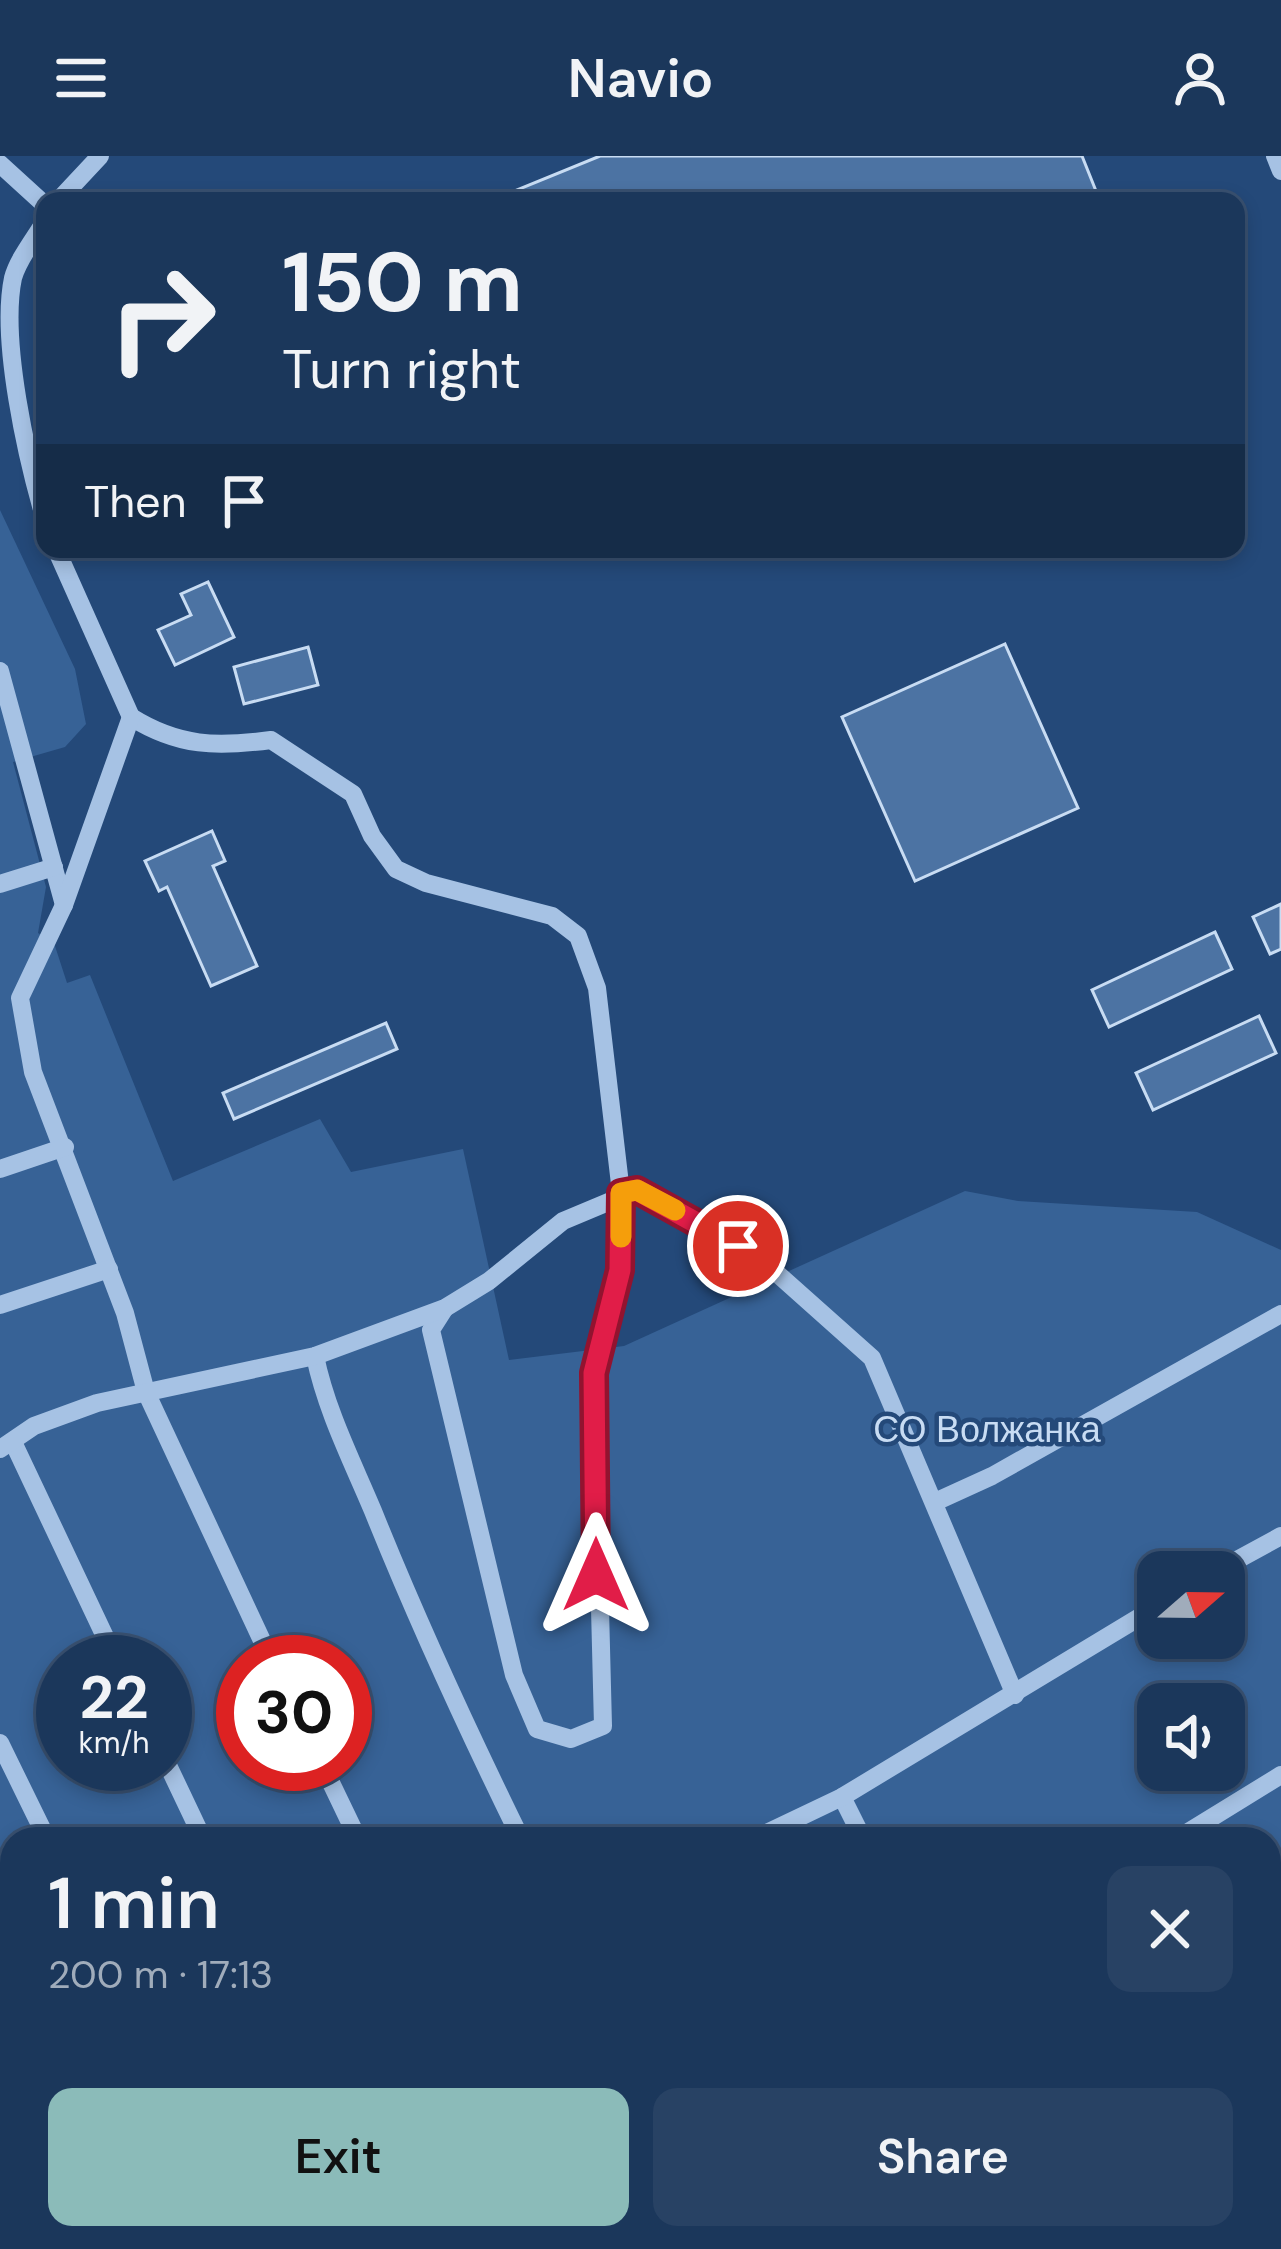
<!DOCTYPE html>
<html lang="en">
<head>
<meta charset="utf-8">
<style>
	body { margin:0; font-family:"DM Sans",sans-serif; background:#284264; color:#f1f3f6; height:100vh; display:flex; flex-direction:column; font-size:45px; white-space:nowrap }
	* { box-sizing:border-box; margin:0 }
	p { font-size:39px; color:#a0acbb }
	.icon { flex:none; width:66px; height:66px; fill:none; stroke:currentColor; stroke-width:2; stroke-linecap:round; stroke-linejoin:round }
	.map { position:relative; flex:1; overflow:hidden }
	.sheet { position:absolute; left:0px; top:1671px; width:1281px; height:423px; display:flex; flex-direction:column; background:#1b375b; border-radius:36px 36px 0 0; box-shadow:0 6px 18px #0003,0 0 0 3px #395171 }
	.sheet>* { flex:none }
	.guide { position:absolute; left:36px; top:36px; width:1209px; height:366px; border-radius:24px; box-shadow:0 6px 18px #0003,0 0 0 3px #395171; background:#1b375b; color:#f1f3f6; overflow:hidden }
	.needle { width:78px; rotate:70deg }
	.fabs { position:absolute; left:1137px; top:1395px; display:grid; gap:24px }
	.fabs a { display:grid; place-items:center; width:108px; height:108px; border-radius:24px; background:#1b375b; box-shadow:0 6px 18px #0003,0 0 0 3px #395171; font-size:60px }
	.speed { position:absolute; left:36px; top:1479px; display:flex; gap:24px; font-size:60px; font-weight:700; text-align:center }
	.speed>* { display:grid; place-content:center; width:156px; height:156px; border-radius:50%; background:#1b375b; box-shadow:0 6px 18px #0003,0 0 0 3px #395171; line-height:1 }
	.speed small { font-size:30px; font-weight:400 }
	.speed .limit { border:18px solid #d22; background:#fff; color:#111 }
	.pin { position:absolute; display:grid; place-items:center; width:102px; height:102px; color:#fff; margin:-51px; border:6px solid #fff; border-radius:50%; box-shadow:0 3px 12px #0007 }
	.me { position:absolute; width:132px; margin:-66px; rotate:0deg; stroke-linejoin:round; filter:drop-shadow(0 0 9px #0008) }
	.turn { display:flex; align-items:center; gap:42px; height:252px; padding:0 48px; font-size:54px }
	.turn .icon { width:156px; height:156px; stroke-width:2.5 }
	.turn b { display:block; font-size:84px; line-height:102px }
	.then { display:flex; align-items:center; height:114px; padding:0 48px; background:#0003; gap:24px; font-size:45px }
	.round { display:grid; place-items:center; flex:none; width:126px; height:126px; border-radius:24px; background:#284264 }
	.overview { display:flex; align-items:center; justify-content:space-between; height:204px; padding:0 48px }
	h1 { font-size:72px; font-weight:600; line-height:90px }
	.button { display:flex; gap:24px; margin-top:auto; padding:24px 48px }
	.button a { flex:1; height:138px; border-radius:24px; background:#8bbbb9; color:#111; font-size:48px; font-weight:600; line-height:138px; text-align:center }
	.button a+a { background:#284264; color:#f1f3f6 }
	header { display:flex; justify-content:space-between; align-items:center; height:156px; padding:0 48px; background:#1b375b; font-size:54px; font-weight:600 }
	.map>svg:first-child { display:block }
	.green { fill:#376296; fill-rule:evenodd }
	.building { fill:#4c73a3; stroke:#c8dcf3; stroke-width:3 }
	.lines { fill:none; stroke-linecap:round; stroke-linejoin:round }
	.minor { stroke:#a6c2e4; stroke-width:18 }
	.route-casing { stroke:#92132f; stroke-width:30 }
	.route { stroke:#e11d48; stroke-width:21 }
	.slow { stroke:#f59e0b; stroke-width:21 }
	.labels { text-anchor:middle; stroke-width:9; stroke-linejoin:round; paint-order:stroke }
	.park-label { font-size:36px; fill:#c8dcf3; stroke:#244979 }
</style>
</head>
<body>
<header><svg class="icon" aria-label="menu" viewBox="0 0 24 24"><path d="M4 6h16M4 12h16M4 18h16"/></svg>Navio<svg class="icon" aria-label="person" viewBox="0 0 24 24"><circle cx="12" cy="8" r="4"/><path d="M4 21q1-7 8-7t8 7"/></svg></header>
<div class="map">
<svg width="1281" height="2093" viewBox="0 0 1281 2093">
	<rect width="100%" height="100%" fill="#244979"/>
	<path class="green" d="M0,354L75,513L86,568L65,591L13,606L46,731L38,777L54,787L67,827L90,819L173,1025L320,963L351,1016L463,993L509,1204L624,1190L965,1035L1018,1045L1197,1056L1281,1094V2093H0ZM1158,1416H1224V1482H1158ZM63,1506H165V1608H63ZM243,1506H345V1608H243ZM1158,1548H1224V1614H1158ZM12,1683H1269V2082H12Z"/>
	<g class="building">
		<path d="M600,0H1082L1100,45H490Z"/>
		<path d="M208,426L234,481L175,509L158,474L191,459L181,438Z"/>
		<path d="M1005,488L1078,652L915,725L842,561Z"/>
		<path d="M308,491L318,529L244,548L234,511Z"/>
		<path d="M212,675L225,705L213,710L257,810L211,830L167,731L159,735L145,705Z"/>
		<path d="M1281,748V793L1270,798L1253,761Z"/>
		<path d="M1215,776L1232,813L1109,871L1092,834Z"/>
		<path d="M1259,860L1276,897L1153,954L1136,917Z"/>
		<path d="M386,867L397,893L234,963L223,937Z"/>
	</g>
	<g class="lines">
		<g class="minor">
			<path d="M1275,0L1281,15"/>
			<path d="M0,8L45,49"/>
			<path d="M58,45L100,0"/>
			<path d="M45,65C35,82 18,103 13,122C0,184 27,303 45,364"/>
			<path d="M56,393L131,561"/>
			<path d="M0,515L64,749"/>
			<path d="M131,561C179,591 217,591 271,584L353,638L372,680L396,713L426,727L552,760L578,780L597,832L622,1045L620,1114L594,1217L603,1570L571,1583L537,1573L514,1519L431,1174L445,1152"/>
			<path d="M131,561L64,749L20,842L33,916L125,1157L146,1236L272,1506"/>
			<path d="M0,728L54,711"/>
			<path d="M0,1013L65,991"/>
			<path d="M0,1149L109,1113"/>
			<path d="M315,1200C326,1254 352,1305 373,1355C418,1467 468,1575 521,1683"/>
			<path d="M13,1286L117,1506"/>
			<path d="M0,1293L34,1270L97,1247L315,1200L445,1152L489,1125L563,1065L637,1034L762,1104L872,1202L1015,1539"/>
			<path d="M935,1346L992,1320L1281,1158"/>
			<path d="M1215,1416L1281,1380"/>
			<path d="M0,1587L47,1683"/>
			<path d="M165,1603L203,1683"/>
			<path d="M322,1608L358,1683"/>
			<path d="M842,1641L863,1683"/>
			<path d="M754,1683L842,1641L1158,1450"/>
			<path d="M1177,1683L1281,1619"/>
			<path d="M1269,1834L1281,1826"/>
			<path d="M0,1892L12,1915"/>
			<path d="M0,1965L12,1976"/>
			<path d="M1269,2033L1281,2026"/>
			<path d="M1038,2082L1041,2093"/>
			<path d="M63,2093L82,2082"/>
			<path d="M268,2093L287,2082"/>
			<path d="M543,2093L562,2082"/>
			<path d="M807,2093L825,2082"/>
			<path d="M1167,2093L1190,2082"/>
		</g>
	</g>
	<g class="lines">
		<g class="route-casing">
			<path id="route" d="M596,1419L594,1217L620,1114L621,1037L637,1034L738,1090"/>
		</g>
		<use href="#route" class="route"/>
		<path class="slow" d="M621,1081V1037L637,1034L675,1054"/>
	</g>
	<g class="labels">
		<g class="park-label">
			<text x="987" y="1286">СО Волжанка</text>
		</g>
	</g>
</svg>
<div class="fabs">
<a><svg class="needle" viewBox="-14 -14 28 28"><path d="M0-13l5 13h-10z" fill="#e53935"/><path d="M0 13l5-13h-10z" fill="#a0acbb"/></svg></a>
<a><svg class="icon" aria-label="sound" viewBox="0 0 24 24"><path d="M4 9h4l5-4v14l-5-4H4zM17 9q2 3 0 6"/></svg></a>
</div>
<div class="speed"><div>22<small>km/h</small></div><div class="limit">30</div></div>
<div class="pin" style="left:738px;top:1090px;background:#d93025"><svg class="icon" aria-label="arrive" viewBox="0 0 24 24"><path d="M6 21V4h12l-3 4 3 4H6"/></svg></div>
<svg class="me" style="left:596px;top:1419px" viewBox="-20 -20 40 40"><path d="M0-17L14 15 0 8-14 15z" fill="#e11d48" stroke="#fff" stroke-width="4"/></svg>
<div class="guide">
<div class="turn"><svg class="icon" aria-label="right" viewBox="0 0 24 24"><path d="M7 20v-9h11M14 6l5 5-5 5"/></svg><div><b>150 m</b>Turn right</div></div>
<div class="then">Then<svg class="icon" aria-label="arrive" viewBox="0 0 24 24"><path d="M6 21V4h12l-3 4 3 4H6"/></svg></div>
</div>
<section class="sheet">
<div class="overview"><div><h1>1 min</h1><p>200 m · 17:13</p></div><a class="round"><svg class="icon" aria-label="close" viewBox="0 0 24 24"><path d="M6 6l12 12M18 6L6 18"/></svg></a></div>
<div class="button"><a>Exit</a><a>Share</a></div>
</section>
</div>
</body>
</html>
